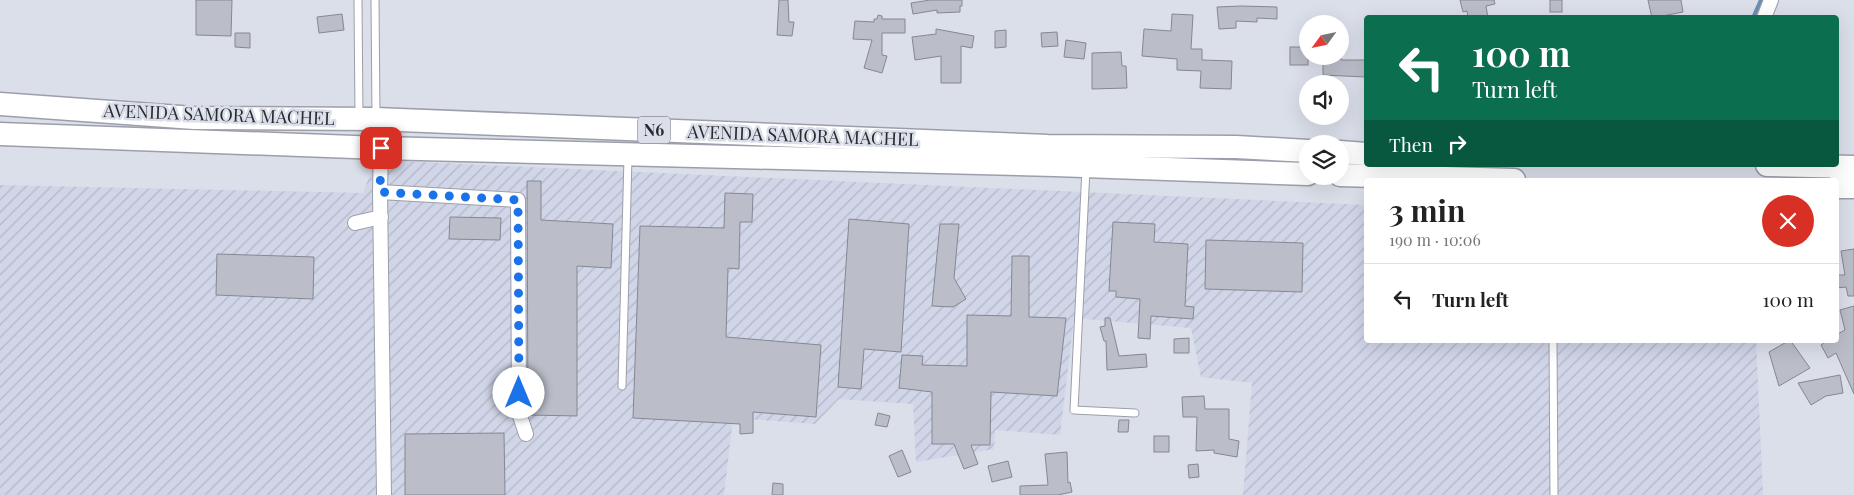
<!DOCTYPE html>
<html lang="en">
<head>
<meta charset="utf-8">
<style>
	body { margin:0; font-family:"Playfair Display",serif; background:#f6f6f6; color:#222; height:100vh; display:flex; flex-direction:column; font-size:19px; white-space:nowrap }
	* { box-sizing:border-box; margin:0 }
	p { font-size:16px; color:#767676 }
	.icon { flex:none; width:28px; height:28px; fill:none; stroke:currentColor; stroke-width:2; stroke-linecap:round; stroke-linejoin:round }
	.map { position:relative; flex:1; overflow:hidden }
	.details { position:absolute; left:1364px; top:178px; width:475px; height:165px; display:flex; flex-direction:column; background:#fff; border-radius:5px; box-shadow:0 5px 20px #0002 }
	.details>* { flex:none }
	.banner { position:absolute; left:1364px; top:15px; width:475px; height:152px; border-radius:5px; box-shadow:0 5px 20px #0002; background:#0b6e4f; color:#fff; overflow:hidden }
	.needle { width:32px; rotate:237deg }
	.buttons { position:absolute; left:1299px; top:15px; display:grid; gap:10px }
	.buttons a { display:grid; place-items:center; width:50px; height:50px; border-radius:50%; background:#fff; box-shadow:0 5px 20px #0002; font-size:25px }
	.pin { position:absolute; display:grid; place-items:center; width:42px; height:42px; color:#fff; margin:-21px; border-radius:10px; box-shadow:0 2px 8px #0006 }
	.me { position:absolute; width:55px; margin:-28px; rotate:0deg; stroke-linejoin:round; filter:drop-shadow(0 0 4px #0008) }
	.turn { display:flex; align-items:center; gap:18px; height:105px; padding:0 25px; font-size:22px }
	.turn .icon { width:65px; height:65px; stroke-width:2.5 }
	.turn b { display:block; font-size:35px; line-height:42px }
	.then { display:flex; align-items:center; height:48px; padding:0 25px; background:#0003; gap:10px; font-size:19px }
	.round { display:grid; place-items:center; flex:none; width:52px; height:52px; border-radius:26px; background:#f6f6f6 }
	.overview { display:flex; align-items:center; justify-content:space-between; height:85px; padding:0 25px }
	h1 { font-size:30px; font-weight:700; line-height:38px }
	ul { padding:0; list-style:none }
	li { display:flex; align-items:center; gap:15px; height:70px; padding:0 25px; border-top:1px solid #e0e0e0 }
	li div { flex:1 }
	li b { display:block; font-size:19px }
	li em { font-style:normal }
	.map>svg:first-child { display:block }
	.industrial { fill:url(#industrial-furrows) }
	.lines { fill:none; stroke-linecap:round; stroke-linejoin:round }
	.stream { stroke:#6d8db0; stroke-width:4 }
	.building { fill:#bbbec9; stroke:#858893 }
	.service-casing { stroke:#9c9faa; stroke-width:9 }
	.minor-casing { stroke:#9c9faa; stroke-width:16 }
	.trunk-casing { stroke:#9c9faa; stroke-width:25 }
	.service { stroke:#fff; stroke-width:7 }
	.minor { stroke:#fff; stroke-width:14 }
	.trunk { stroke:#fff; stroke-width:22 }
	.route { stroke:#1a73e8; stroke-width:9; stroke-dasharray:0 16.2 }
	.labels { text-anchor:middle; stroke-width:5; stroke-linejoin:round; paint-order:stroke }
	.shield { fill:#dbdfea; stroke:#5e6066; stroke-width:1 }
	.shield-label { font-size:16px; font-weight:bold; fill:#292a2e }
	.street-label { font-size:18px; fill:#292a2e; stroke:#dbdfea }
</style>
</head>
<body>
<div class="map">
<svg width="1854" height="495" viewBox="0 0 1854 495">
	<defs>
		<pattern id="industrial-furrows" width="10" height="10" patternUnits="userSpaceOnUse" patternTransform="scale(1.25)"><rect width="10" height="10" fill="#d0d5e8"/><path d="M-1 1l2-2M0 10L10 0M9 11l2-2" fill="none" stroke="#b3b7c7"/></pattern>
	</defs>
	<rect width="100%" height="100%" fill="#dbdfea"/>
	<path class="industrial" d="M375,160L1366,205V340H1756L1763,495H1243L1252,383L1201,377L1191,328L1074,318L1060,435L995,430L994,449L916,462L913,404L839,399L815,424L733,418L724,495H0V185L363,193Z"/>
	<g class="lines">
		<path class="stream" d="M1753,18L1761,0"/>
	</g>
	<g class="building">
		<path d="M196,0H232L231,36L196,35Z"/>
		<path d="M779,0H788L789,22H794L792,36L777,35Z"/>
		<path d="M930,0H962V6H960V12L937,13V10L913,14L911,3Z"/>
		<path d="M1460,0H1494L1495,4L1486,6L1488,18H1468L1467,11L1463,12Z"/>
		<rect x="1550" y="0" width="12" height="12"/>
		<path d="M1648,0H1681L1683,12L1652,18Z"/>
		<path d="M1241,6L1277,7V19L1257,18V22L1236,21V28L1219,29L1217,7Z"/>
		<path d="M342,14L344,30L319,33L317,17Z"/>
		<path d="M1172,14L1193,15L1191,49H1202V60L1232,61L1231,89L1200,88L1201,71L1177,70V59L1142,56L1144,29L1171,31Z"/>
		<path d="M878,15L882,16V19H905V33H882V55L887,56L882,73L864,68L872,40L853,39L855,21L874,22V19H877Z"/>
		<path d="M936,29L974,36L972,48L961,46V83H941V56L915,60L912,37L936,34Z"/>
		<path d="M1006,30V47L995,48V31Z"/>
		<path d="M1057,32L1058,46L1042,47L1041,33Z"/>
		<path d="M235,33H250V48L235,47Z"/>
		<path d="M1066,40L1086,43L1084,59L1064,57Z"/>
		<rect x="1290" y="47" width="18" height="18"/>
		<path d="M1121,52L1122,66H1126L1127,88L1092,89V53Z"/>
		<path d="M1341,56V60H1366V77L1323,75V57Z"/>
		<path d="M527,181H541V220L613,224L611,268L577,266V416L529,415L528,412Z"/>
		<path d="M725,193L753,194L752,222H740L739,269L728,268L726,337L821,345L816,417L753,412V433L740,434V424L633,418L640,226L724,228Z"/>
		<path d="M450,217L501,218L500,240L449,239Z"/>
		<path d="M849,219L909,224L901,352L864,349L861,389L838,387Z"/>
		<path d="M1113,222L1155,224L1154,242L1188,244L1185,306L1194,307L1193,319L1151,316L1150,339L1138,338L1140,299L1116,297V291H1109Z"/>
		<path d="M940,224H959L954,278L966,299L953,307L932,306Z"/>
		<path d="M1206,240L1303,243L1302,292L1205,289Z"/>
		<path d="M1854,249V296H1848L1846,287L1836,288V275H1845L1841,251Z"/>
		<path d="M217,254L314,257L313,299L216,295Z"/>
		<path d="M1012,256H1029V317L1066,318L1057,396L991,392L990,445H971L978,464L964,469L954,444H932V392L899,388L902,355L923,356L922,365L967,366V315L1011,316Z"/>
		<path d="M1854,306V394L1836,353L1828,358L1821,345L1828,340H1836V335L1845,330L1840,310Z"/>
		<path d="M1105,318H1110L1119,356L1146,354L1147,367L1107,370L1106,341H1104L1100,327L1105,326Z"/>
		<path d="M1189,338V353H1174V339Z"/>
		<path d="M1790,340L1810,368L1779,386L1769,352Z"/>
		<path d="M1840,375L1843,393L1826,396L1811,405L1798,383Z"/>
		<path d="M1204,396L1205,409H1229V439L1239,441L1237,457L1214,453V450L1196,451L1197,417H1183L1182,397Z"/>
		<path d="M878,413L890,416L887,427L875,425Z"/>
		<path d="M1119,420H1129L1128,432H1118Z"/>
		<path d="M504,433L505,495H405V434Z"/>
		<rect x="1154" y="436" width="15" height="16"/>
		<path d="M902,450L911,472L898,477L889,456Z"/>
		<path d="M1067,452L1068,483L1070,482L1072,492L1058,495H1020V486L1048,485L1045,454Z"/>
		<path d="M1008,461L1012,477L992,482L988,466Z"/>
		<path d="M1198,464L1199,477L1189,478L1188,465Z"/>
		<path d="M773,483L783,484V495H772Z"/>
	</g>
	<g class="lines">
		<g class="service-casing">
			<g id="service">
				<path d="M358,0L359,117"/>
				<path d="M375,0L376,117"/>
				<path d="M1086,169L1074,410L1135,413"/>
				<path d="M1553,340L1554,495"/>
				<path d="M622,386L628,157"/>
			</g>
		</g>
		<g class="minor-casing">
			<g id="minor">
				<path d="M1764,18L1771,0"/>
				<path d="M381,148L380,192L384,495"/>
				<path d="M380,192L518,200L519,413L526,434"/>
				<path d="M355,223L381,217"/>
			</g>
		</g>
		<g class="trunk-casing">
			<g id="trunk">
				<path d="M0,104L194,118L376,119L1048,146L1236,147L1308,151"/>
				<path d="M0,134L381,148L1055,165L1308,174"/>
				<path d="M1340,152L1366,154"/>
				<path d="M1767,165L1854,167"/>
				<path d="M1340,175L1514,180"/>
				<path d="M1836,187H1854"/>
			</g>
		</g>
		<use href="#service" class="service"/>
		<use href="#minor" class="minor"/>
		<use href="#trunk" class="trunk"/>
	</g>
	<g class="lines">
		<path class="route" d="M381,148L380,192L518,200L519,393"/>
	</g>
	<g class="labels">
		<rect class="shield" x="638" y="116.5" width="32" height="27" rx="4"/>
		<g class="shield-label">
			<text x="654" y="136">N6</text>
		</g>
		<g class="street-label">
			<text transform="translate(219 115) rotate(2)" y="6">AVENIDA SAMORA MACHEL</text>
			<text transform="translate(803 136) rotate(2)" y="6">AVENIDA SAMORA MACHEL</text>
		</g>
	</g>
</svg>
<div class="buttons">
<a><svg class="needle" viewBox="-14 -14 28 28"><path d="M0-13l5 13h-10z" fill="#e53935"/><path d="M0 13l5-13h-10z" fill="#767676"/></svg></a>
<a><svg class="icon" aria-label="sound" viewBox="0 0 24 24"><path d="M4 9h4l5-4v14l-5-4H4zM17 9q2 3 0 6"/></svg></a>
<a><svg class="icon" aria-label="layers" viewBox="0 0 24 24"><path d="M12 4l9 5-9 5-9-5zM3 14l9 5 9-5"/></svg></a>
</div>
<div class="pin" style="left:381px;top:148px;background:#d93025"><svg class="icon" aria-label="arrive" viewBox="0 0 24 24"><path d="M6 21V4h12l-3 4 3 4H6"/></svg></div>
<svg class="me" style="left:519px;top:393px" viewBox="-20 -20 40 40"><circle r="19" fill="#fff"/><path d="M0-13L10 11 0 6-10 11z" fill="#1a73e8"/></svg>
<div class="banner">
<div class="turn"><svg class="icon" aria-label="left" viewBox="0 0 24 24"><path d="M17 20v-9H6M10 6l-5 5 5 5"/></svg><div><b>100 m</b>Turn left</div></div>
<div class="then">Then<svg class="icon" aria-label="right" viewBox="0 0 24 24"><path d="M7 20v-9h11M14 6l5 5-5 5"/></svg></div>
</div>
<section class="details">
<div class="overview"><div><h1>3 min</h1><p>190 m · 10:06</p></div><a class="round" style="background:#d93025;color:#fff"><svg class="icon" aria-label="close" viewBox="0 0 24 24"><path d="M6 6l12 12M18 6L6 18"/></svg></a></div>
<ul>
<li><svg class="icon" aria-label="left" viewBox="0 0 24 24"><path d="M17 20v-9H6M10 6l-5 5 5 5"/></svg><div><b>Turn left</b></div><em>100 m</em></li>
</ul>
</section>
</div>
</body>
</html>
